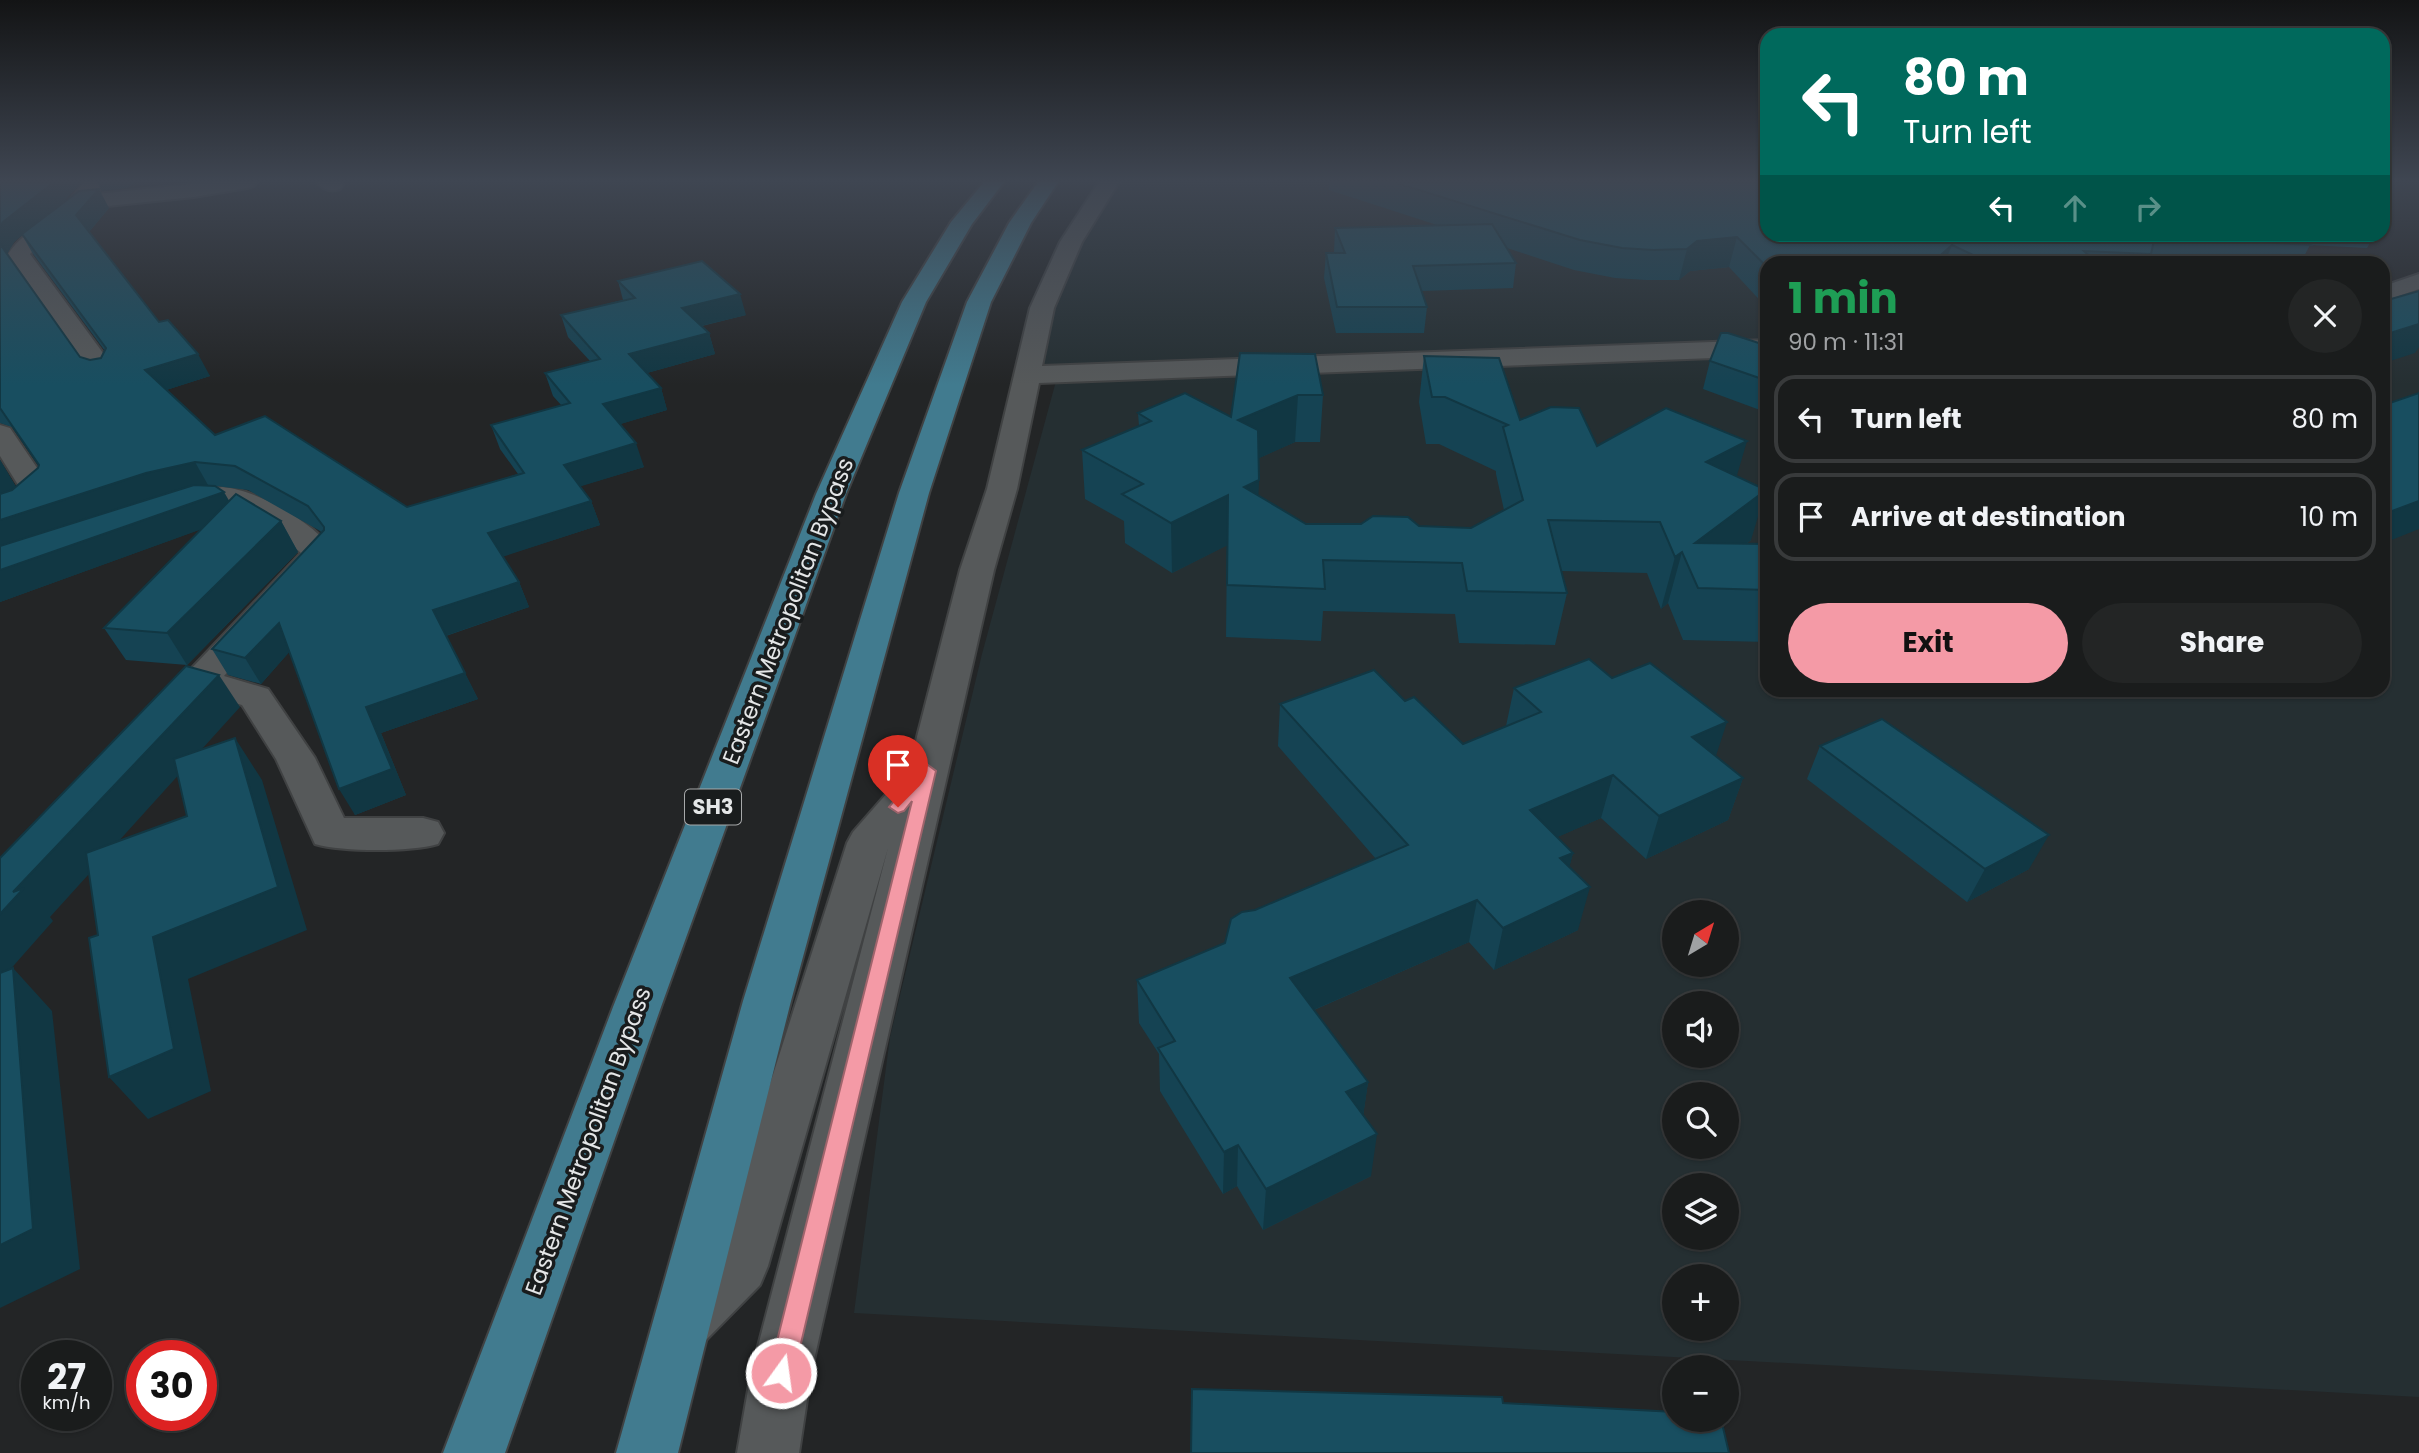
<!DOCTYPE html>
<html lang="en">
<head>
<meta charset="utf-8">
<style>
	body { margin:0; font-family:Poppins,sans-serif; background:#232525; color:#f1f3f6; height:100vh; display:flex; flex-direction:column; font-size:26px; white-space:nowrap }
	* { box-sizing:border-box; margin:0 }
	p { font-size:23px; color:#9fa1a3 }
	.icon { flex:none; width:38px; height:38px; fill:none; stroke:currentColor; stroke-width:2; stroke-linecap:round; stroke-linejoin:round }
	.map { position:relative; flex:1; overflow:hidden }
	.side { position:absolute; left:1760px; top:256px; width:630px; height:441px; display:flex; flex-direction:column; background:#1a1c1c; border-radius:21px; box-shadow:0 2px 5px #0004,0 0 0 2px #383a3b }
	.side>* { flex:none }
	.top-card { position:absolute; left:1760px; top:28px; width:630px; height:214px; border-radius:21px; box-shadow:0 2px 5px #0004,0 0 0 2px #383a3b; background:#00695c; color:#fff; overflow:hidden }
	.needle { width:46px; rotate:38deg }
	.buttons { position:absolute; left:1662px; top:900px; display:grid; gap:14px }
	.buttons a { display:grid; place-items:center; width:77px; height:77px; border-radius:50%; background:#1a1c1c; box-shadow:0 2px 5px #0004,0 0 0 2px #383a3b; font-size:35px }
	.speed { position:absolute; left:21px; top:1340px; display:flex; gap:14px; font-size:35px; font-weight:700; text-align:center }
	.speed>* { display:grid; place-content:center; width:91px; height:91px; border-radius:50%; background:#1a1c1c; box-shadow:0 2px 5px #0004,0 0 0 2px #383a3b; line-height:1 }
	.speed small { font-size:18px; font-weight:400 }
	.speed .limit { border:10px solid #d22; background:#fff; color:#111 }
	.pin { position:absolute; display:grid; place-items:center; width:60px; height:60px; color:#fff; margin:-72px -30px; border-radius:50% 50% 50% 0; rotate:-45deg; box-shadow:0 0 7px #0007 }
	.pin .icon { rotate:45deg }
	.me { position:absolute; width:77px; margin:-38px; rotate:14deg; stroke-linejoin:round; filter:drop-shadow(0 0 5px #0008) }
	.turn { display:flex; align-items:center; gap:24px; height:147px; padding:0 28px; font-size:32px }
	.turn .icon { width:91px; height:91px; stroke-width:2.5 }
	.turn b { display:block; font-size:49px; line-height:60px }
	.lanes { display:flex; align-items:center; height:66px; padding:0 28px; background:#0003; justify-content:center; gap:35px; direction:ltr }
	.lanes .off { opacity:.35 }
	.round { display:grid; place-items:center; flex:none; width:74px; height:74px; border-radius:37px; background:#232525 }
	.overview { display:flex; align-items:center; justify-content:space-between; height:119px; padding:0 28px }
	h1 { font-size:42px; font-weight:700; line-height:52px; color:#1e9e55 }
	.action { display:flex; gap:14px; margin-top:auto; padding:14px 28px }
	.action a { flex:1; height:80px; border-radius:42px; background:#f49aa6; color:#111; font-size:28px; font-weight:700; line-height:80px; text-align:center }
	.action a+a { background:#232525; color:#f1f3f6 }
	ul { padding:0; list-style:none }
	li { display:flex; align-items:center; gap:21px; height:88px; margin:0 14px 10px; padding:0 14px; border:4px solid #383a3b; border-radius:21px }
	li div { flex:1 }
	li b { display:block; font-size:26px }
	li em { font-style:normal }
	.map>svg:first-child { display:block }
	.built { fill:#252f32; fill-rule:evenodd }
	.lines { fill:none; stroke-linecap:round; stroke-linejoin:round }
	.minor-casing { stroke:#404243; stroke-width:4 }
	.primary-casing { stroke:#404243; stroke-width:4 }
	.minor { fill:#56595a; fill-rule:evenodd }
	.primary { fill:#417b8f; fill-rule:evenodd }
	.wall { fill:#154353; fill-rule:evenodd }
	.shaded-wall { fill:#113743 }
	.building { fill:#184e60; stroke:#113743; stroke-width:2 }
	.route { fill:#f49aa6; stroke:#9f646c; stroke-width:2 }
	.labels { text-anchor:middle; stroke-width:7; stroke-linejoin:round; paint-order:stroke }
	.shield { fill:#191c1d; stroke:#a7a9aa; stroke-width:2 }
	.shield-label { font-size:21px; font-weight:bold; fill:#e4e6e7 }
	.street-label { font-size:23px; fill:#e4e6e7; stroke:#191c1d }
</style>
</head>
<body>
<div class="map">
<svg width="2419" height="1453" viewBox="0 0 2419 1453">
	<rect width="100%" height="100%" fill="#232526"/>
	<g class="built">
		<path d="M1120,182H1767V342L1040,370L1053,303L1083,241Z"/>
		<path d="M2419,286V1397L854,1313L890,1037L982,654L1056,381L1767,357L1768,690H2384V302ZM1675,912H1727V964H1675ZM1675,1003H1727V1055H1675ZM1675,1094H1727V1146H1675ZM1675,1185H1727V1237H1675ZM1675,1276H1727V1328H1675Z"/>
	</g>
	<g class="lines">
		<g class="minor-casing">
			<g id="minor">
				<path d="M84,182H104L97,194L213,182H257L254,186L247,188L194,197L88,208L32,252L30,254L117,372L113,378L104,380L95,378L8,254C28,225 65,213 84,182Z"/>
				<path d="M317,182H341L343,185L340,189C331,192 323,190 317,182Z"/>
				<path d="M1099,182H1119L1082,242L1054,308L1042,366L1768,340V356L1039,383L1017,489L994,570L811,1373L799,1453H737L751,1373L888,848L768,1266L760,1285L705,1341L684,1349L663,1341L655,1320L663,1299L717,1250L847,843L853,832L909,768L960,570L987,489L1030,308L1060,242Z"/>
				<path d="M2419,274V289L2384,301V286Z"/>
				<path d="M0,425L10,428L52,490L28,512L0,520V501L20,488L0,456Z"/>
				<path d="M222,487C259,490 315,523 335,553L224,676L268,689L315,758L344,818H423L438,822L444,833L438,844C410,852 343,852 315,844L276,759L242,705L206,695C191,712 183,724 159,718L153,709L301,553C281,536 242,504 215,506C198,507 184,516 167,512L162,505L167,498Z"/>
			</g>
		</g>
		<g class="primary-casing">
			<g id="primary">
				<path d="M984,182H1004L972,224L926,302L846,494L661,1007L505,1453H443L613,1007L816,494L902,302L951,222Z"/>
				<path d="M1038,182H1058L1031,223L991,302L929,493L791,1001L678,1453H616L743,1001L899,493L967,302L1009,223Z"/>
			</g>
		</g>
		<use href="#minor" class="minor"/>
		<use href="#primary" class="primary"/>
	</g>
	<g class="wall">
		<path d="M0,182H82L65,200L48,214L109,208L89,232L159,322L210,376L166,390L215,435L407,507L518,474L500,449L491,425L562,406L553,396L545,373L590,361L568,337L561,315L623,300L618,281L746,315L702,326L709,333L715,354L647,373L661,388L667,410L620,424L644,467L580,486L591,501L600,525L503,556L519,582L529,607L446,636L478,699L381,733L406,795L355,815L289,652L261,684L228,675L212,649L322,533L320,531L248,490L208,485L229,501L281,521L298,552L187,665L126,660L104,628L201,529L0,602V460L16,487L38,468V465L12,427L0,423ZM22,235L33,254L105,351L101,358L90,360L80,357L7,254L14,242Z"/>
		<path d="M1329,182H1768V234H2375L2367,248L2310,245L2301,262H1768V309L1729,267L1690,271L1679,280H1646L1615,278L1574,270L1507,248L1516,263L1513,288L1421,291L1427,307L1424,333H1336L1324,278L1326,253H1334L1335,228L1437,225L1329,190Z"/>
		<path d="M1768,346V413L1703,389L1710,361Z"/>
		<path d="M1240,353L1323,395L1320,442H1295L1259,458L1258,496L1306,524L1419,526L1471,528L1504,510L1496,474V471L1439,444H1426L1419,402L1424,356L1520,420L1597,446L1737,476L1751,540L1746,544H1768V642L1683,640L1668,603L1661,609L1647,573L1561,571L1567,593L1555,645L1459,643L1455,614L1323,611L1321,641L1226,637L1227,545L1172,573L1125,543L1124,521L1085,499L1082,450L1139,426L1138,413L1231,417Z"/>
		<path d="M1514,688L1715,756L1743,778L1728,820L1646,859L1601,818L1557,837L1573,853L1569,867L1578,930L1494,970L1469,942L1314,1010L1368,1082L1363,1116L1371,1176L1263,1230L1237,1186L1223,1194L1160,1091L1159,1054L1139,1023L1137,980L1225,943L1255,910L1376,859L1278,746L1280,704L1405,701L1463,744L1506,726Z"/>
		<path d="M1820,746L2029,869L1967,902L1807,779Z"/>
	</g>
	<g class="shaded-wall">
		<path d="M54,182H82L65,200L14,242L6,256L0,246V226L3,222Z"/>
		<path d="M97,182H135L128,188L102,191Z"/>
		<path d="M99,189L109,208L87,234L76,215Z"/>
		<path d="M1737,237L1729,267L1690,271L1679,280L1687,249L1697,241Z"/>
		<path d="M1952,245L1945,262H1933Z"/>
		<path d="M740,294L746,315L688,329L682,308Z"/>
		<path d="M2419,324V347L2415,353L2384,363V335Z"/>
		<path d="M709,333L715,354L636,376L629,354Z"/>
		<path d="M198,354L210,376L157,393L145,370Z"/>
		<path d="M661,388L667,410L611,427L603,404Z"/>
		<path d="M1298,395L1295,442L1237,468L1238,420Z"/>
		<path d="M1747,441L1733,489L1706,462Z"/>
		<path d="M636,443L644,467L572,489L564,465Z"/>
		<path d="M0,460L16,487L0,498Z"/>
		<path d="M195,462L208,485L0,550V520L146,473Z"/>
		<path d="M1259,480L1257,529L1244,487Z"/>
		<path d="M1766,490L1751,540L1696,582L1695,543Z"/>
		<path d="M224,492L238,516L0,602V570Z"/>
		<path d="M1228,495V545L1172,573L1171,523Z"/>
		<path d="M591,501L600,525L499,558L488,533Z"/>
		<path d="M2419,501V529L2384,543V514Z"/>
		<path d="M281,521L298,552L187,665L167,633Z"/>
		<path d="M1682,552L1668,603L1661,609L1675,557Z"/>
		<path d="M519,582L529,607L445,636L433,610Z"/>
		<path d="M279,623L293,648L261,684L245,658Z"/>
		<path d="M465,673L478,699L381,733L406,795L355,815L339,789L366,707Z"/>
		<path d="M219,675L240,707L50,917L53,921L0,981V914L13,892Z"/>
		<path d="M1727,722L1713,765L1692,737Z"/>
		<path d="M235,738L262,780L307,930L188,979L211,1091L148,1119L109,1077L153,937Z"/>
		<path d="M1613,775L1601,818L1521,853L1530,810Z"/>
		<path d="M1743,778L1728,820L1646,859L1659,816Z"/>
		<path d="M2049,835L2029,869L1967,902L1985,869Z"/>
		<path d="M1573,853L1562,896L1560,858Z"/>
		<path d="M1590,887L1578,930L1494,970L1503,928Z"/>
		<path d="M1477,900L1469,942L1288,1021L1290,978Z"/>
		<path d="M13,968L52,1011L80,1269L0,1308V1245Z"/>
		<path d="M1368,1082L1362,1124L1346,1092Z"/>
		<path d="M1377,1134L1371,1176L1263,1230L1266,1189Z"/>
		<path d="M1238,1145L1237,1186L1223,1194L1224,1152Z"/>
	</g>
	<g class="building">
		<path d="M0,182H54L3,222L0,226Z"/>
		<path d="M1393,182H1768V234H2298L2311,245L2155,236L2151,254L2084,251L2096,262H1988L1952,245L1933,262H1768V268L1737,237L1697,241L1687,249L1653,250L1622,248L1580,240Z"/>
		<path d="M99,189L76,215L159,322L168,320L198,354L145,370L215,435L265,416L407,507L524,473L491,425L570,403L545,373L600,359L561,315L635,298L618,281L702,261L740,294L682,308L709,333L629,354L661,388L603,404L636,443L564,465L591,501L488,533L519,582L433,610L465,673L366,707L392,769L339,789L279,623L245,658L212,649L324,530V527L308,506L235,466L195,462L146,473L0,520V494L12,490L38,468L39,465L0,408V244L80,357L90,360L101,358L106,348L22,234L79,191Z"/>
		<path d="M1492,224L1516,263L1413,266L1427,307H1337L1326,253H1345L1335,228Z"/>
		<path d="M2419,291V324L2384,335V301Z"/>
		<path d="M1721,333H1728L1768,346V381L1710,361Z"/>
		<path d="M1240,353L1315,354L1323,395H1298L1238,420L1258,430L1259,480L1244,487L1306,524H1361L1373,516L1408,517L1419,526L1471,528L1523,500L1503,427L1508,425L1445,397H1432L1424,356L1499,358L1520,420L1551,407L1579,408L1597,446L1666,408L1747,441L1706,462L1766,490L1695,543L1768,544V590L1698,588L1682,552L1675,557L1660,522L1548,520L1567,593L1467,591L1462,563L1323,560L1325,589L1227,585L1228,495L1171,523L1122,494L1143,484L1082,450L1151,421L1138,413L1185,393L1231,417Z"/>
		<path d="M2419,393V501L2384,514V405Z"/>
		<path d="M194,485L215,486L224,492L0,570V546Z"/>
		<path d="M236,494L281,521L167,633L104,628Z"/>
		<path d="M1589,659L1612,678L1650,663L1727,722L1692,737L1743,778L1659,816L1613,775L1530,810L1573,853L1560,858L1590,887L1503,928L1477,900L1290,978L1368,1082L1346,1092L1377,1134L1266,1189L1238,1145L1224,1152L1158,1048L1175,1041L1137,980L1225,943L1231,919L1242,912L1255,910L1408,845L1280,704L1374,670L1405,701L1414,697L1463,744L1541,712L1514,688Z"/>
		<path d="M186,666L219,675L13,892L24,888L0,914V858Z"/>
		<path d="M1882,719L2049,835L1985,869L1820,746Z"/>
		<path d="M235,738L278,887L153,937L174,1049L109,1077L89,938L98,935L86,853L187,816L174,759Z"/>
		<path d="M13,968L33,1229L0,1245V973Z"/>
		<path d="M1192,1389L1502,1397L1503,1403L1675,1412V1419H1721L1729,1453H1191Z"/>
	</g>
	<linearGradient id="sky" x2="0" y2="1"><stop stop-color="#131415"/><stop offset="0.47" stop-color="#3f4652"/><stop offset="1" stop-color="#3f4652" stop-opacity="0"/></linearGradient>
	<rect width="2419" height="385" fill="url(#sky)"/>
	<path class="route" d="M928,765L936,771L794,1373L790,1382L781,1386L773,1382L769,1373L912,801L904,811L898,813L889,807L922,767Z"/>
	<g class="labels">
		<rect class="shield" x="685" y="789.5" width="56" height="35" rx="5"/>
		<g class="shield-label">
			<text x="713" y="814">SH3</text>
		</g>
		<g class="street-label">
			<text transform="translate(788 611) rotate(-69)" y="8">Eastern Metropolitan Bypass</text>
			<text transform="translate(588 1141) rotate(-70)" y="8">Eastern Metropolitan Bypass</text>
		</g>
	</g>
</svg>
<div class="buttons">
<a><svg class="needle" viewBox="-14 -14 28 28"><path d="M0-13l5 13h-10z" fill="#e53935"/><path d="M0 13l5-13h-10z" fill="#9fa1a3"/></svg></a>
<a><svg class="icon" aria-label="sound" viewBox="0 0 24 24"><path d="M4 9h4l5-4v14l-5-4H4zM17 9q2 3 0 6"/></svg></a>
<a><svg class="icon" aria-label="search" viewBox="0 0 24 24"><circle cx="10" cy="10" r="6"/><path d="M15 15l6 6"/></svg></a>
<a><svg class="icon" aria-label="layers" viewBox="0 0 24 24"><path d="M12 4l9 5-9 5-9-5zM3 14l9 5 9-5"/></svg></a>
<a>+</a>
<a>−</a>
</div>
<div class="speed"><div>27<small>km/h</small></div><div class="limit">30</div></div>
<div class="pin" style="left:898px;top:807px;background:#d93025"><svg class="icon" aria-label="arrive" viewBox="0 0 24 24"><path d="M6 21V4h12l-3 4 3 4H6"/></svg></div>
<svg class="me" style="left:781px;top:1373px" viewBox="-20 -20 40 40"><circle r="17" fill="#f49aa6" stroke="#fff" stroke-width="3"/><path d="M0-11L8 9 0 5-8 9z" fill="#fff"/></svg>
<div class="top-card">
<div class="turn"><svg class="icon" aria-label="left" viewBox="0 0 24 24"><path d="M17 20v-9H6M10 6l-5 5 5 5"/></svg><div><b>80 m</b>Turn left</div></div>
<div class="lanes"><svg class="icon" aria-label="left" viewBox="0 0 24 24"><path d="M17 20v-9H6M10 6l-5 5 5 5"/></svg><svg class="icon off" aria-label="ahead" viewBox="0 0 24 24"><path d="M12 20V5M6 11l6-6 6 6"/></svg><svg class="icon off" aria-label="right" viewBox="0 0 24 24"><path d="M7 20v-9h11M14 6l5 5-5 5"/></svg></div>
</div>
<section class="side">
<div class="overview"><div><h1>1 min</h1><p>90 m · 11:31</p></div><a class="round"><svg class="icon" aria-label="close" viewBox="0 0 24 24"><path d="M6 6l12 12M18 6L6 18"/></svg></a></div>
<ul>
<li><svg class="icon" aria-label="left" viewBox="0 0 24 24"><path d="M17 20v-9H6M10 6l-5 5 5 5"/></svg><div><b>Turn left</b></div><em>80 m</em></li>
<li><svg class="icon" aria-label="arrive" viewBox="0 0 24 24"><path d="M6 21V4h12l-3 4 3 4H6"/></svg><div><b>Arrive at destination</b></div><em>10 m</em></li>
</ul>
<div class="action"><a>Exit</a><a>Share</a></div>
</section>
</div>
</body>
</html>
